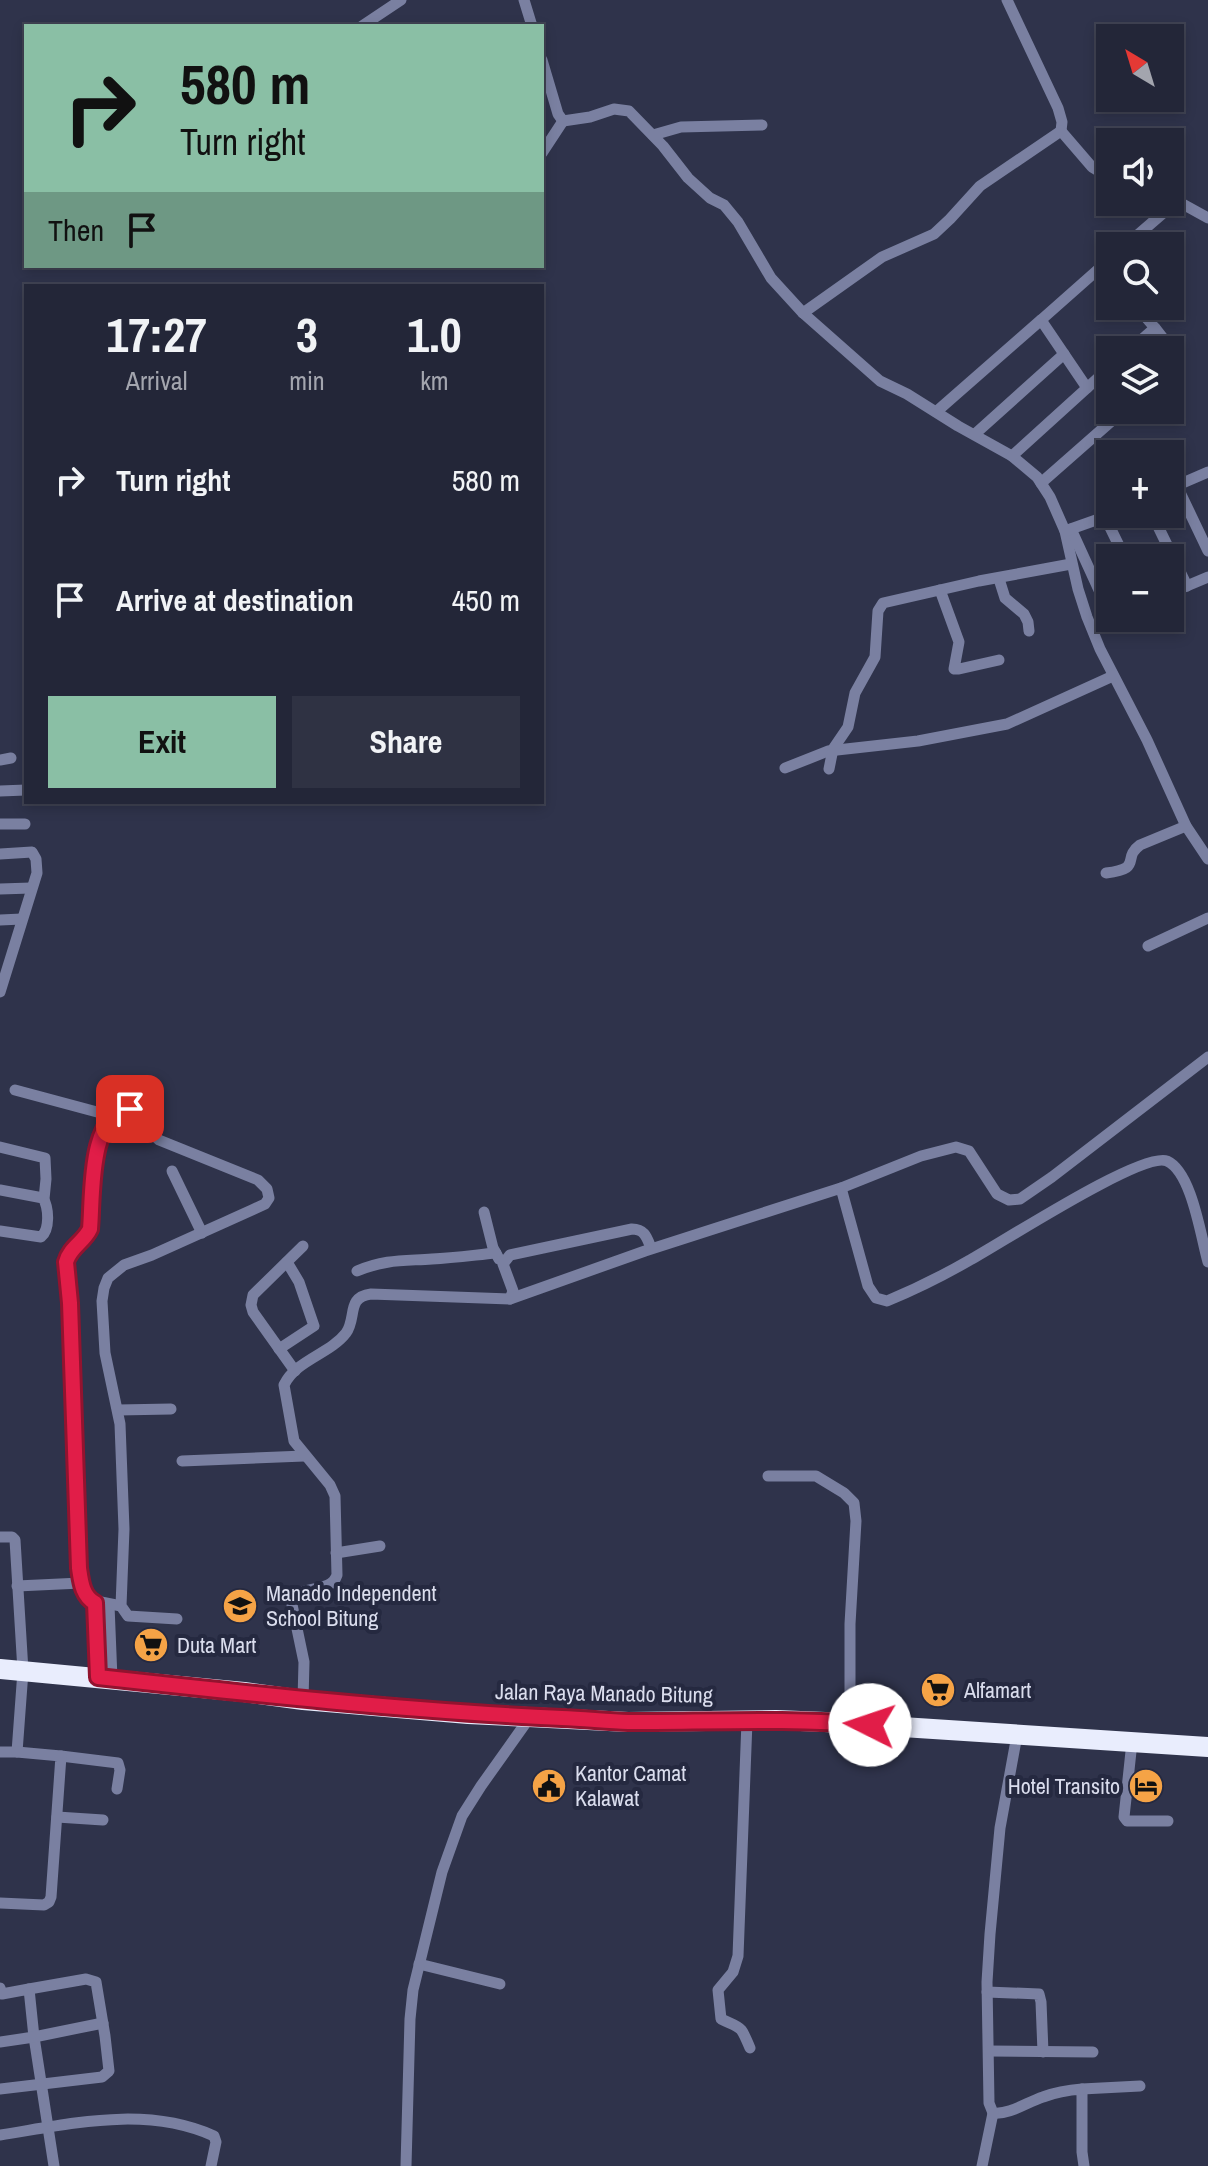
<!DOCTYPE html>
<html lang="en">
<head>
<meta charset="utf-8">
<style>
	body { margin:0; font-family:"Archivo Narrow",sans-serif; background:#2f3243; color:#f1f3f6; height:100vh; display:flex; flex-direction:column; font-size:30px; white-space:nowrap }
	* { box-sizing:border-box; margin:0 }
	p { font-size:26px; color:#a3a5ae }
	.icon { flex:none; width:44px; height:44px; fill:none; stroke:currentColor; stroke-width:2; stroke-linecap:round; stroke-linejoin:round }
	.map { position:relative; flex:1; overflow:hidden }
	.panel { position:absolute; left:24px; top:284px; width:520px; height:520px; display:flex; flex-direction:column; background:#232638; border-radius:0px; box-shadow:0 4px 12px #0003,0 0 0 2px #404353 }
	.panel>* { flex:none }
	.guide { position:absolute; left:24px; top:24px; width:520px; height:244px; border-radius:0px; box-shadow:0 4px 12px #0003,0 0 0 2px #404353; background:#8abfa5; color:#111; overflow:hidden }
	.needle { width:52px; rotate:322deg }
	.buttons { position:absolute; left:1096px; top:24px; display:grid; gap:16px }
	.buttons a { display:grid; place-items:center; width:88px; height:88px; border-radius:0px; background:#232638; box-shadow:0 4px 12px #0003,0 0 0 2px #404353; font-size:40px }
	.pin { position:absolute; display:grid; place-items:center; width:68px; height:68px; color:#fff; margin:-34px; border-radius:16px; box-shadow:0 4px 12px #0006 }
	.me { position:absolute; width:88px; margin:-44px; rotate:274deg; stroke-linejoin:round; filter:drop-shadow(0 0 6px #0008) }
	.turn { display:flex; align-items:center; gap:28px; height:168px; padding:0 24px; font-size:36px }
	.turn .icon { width:104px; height:104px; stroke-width:2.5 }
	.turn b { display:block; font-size:56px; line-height:68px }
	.then { display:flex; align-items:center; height:76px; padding:0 24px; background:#0003; gap:16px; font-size:30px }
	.eta { display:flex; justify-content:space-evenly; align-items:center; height:136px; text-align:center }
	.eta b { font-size:48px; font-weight:800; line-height:56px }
	.primary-button { display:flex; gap:16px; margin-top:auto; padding:16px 24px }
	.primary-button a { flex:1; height:92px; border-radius:0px; background:#8abfa5; color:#111; font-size:32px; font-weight:800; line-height:92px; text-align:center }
	.primary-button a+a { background:#2f3243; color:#f1f3f6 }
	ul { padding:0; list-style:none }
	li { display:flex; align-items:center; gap:24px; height:120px; padding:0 24px }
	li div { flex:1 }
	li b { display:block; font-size:30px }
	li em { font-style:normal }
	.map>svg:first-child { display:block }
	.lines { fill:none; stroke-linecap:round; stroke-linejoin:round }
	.street { stroke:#7a80a1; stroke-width:11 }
	.highway { stroke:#e9edfd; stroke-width:20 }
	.route-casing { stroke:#92132f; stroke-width:20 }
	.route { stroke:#e11d48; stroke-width:14 }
	.labels { text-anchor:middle; stroke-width:8; stroke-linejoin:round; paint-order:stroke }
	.poi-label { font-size:22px; fill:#dadded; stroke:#252940; text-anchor:start }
	.street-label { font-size:22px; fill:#dadded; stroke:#252940 }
</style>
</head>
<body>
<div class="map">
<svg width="1208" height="2166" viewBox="0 0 1208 2166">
	<rect width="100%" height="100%" fill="#2f334b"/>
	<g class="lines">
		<g class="street">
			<path d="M524,0L532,26"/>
			<path d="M1007,0L1058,108L1062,122L1061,131"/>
			<path d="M362,26L401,0"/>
			<path d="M542,60L558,114L563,121L590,117L614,109L629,111L663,146L688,178L710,198L724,205L738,222L771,278L803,313L880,381L907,394L958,426L1012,456L1037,477L1050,497L1065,531L1078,589L1087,617L1100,649L1147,740L1186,826L1208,859"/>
			<path d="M653,135L681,127L762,125"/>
			<path d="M542,153L563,121"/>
			<path d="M1170,197L1208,218"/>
			<path d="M1125,246L1177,201"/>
			<path d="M803,313L882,257L934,234L950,219L980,186L1061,131L1092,167L1097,170L1110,169"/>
			<path d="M1041,320L1102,266L1110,275"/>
			<path d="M1155,328L1180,360L1170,369"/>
			<path d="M1130,350L1155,328L1136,306"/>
			<path d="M1087,388L1110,367"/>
			<path d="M936,412L1041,320L1087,388L1012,456"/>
			<path d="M975,434L1064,354"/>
			<path d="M1041,483L1124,410"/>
			<path d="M1177,486L1208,551"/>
			<path d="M1171,488L1208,472"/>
			<path d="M1152,514L1187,586"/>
			<path d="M1105,517L1125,558"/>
			<path d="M1071,529L1109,612"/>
			<path d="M1065,531L1113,514"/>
			<path d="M999,579L1005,598L1024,614L1028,622L1029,631"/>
			<path d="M940,590L959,642L954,669H959L999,660"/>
			<path d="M1170,593L1208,577"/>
			<path d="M0,760L11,758"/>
			<path d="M785,768L828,751L918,741L1007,724L1113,676"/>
			<path d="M829,769L833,749L848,727L855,693L875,657L878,611L883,603L979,581L1071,564"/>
			<path d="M0,791L26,790"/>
			<path d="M0,824H25"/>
			<path d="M0,854L32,852L36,859L37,873L0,992"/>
			<path d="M1106,873C1144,868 1121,859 1140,845L1186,826"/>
			<path d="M0,889L31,888"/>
			<path d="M0,920L22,919"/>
			<path d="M1148,946L1208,918"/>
			<path d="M15,1090L112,1116"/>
			<path d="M0,1147L45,1158L46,1179L44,1199"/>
			<path d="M172,1171L202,1233"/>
			<path d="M841,1188L921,1156L956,1147L969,1151L997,1194L1009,1200L1020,1199L1052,1177L1208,1057"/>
			<path d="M0,1190L43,1198C49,1208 50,1230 41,1237L0,1231"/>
			<path d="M484,1212L493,1248L499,1259"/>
			<path d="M357,1271C386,1259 403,1261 432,1259C454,1258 475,1255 496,1253"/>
			<path d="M510,1299L513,1291L503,1264L510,1255L632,1229C645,1229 647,1238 651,1248"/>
			<path d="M279,1349L314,1326L299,1282L287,1262"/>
			<path d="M295,1371L253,1312L251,1305L253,1295L303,1246"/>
			<path d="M118,1410L171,1409"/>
			<path d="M182,1461L304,1456"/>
			<path d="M768,1476H816L844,1493L854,1503L856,1521L850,1624V1723"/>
			<path d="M0,1537H12L15,1540L23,1671L17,1752H0"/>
			<path d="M336,1553L380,1546"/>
			<path d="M17,1586L81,1583"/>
			<path d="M95,1603L98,1677"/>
			<path d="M109,1605L112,1679"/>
			<path d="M121,1606L91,1600L83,1589L79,1568L70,1303L66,1262C70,1248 84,1242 90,1229C92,1203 90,1091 140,1110C153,1116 149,1132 159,1140L258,1180L267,1189L269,1198L265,1204L252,1210L152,1255L124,1265L108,1278L104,1288L102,1301L105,1353L120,1424L124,1529L121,1606L128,1616L177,1619"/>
			<path d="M303,1700L304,1662L291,1600C302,1584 331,1594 337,1575L335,1496L330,1485L294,1441L284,1385C296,1360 330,1354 346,1333C357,1318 346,1297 371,1294L510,1299L645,1251L841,1188L868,1286L876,1298L887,1301C916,1289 944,1275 970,1260C1000,1244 1142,1151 1167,1161C1192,1172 1201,1238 1208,1262"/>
			<path d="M747,1721L738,1956L733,1972L718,1990L721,2019C742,2029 740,2024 750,2048"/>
			<path d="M1017,1735L1000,1828L990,1934L987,1982L989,2103L993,2113C1010,2115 1027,2102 1043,2097C1056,2092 1068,2090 1082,2089V2152L1084,2166"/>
			<path d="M1132,1742L1124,1817L1127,1821H1168"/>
			<path d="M61,1756L118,1763L120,1770L117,1789"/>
			<path d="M57,1817L103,1820"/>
			<path d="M0,1903L44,1905L49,1902L51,1897L61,1756L17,1752"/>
			<path d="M419,1964L500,1984"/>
			<path d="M0,1988L2,1994L29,1989L34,2037L54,2166"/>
			<path d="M987,1992L1039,1994L1041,2002L1043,2052"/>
			<path d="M0,2042L34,2037L103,2023"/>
			<path d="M989,2051L1093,2052"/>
			<path d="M0,2089L102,2077L109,2071L105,2036L96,1982L86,1979L29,1989"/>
			<path d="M1082,2089L1140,2086"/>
			<path d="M0,2135C71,2124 145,2105 214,2136L216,2142L211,2166"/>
			<path d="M406,2166L410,2019L413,1990L442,1872L462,1816L481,1786L530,1717"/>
			<path d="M982,2166L993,2113"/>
		</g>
		<path class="highway" d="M0,1669L244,1692L303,1700L468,1714L628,1722L776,1720L825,1722L1208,1747"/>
	</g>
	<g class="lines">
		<g class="route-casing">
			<path id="route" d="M130,1109C88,1114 93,1196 90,1229C84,1242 70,1247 66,1262L70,1303L79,1568C81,1581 82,1596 95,1603L98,1677C252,1694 406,1711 562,1718C584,1719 606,1721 628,1722C709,1722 790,1718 870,1725"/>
		</g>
		<use href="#route" class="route"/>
	</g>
	<defs>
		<g id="school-disc" transform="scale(1.8)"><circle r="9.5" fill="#f5a346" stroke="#252940"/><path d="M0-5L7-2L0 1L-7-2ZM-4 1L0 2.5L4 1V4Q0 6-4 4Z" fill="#111"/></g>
		<g id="supermarket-disc" transform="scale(1.8)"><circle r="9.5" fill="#f5a346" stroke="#252940"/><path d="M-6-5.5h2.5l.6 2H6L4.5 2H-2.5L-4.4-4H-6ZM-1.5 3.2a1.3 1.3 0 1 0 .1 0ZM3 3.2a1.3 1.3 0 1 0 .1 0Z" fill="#111"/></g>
		<g id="civic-disc" transform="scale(1.8)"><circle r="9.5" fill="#f5a346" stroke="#252940"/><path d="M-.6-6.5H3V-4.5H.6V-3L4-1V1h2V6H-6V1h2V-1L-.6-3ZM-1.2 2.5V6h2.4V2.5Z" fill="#111"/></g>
		<g id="hotel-disc" transform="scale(1.8)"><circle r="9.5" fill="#f5a346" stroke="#252940"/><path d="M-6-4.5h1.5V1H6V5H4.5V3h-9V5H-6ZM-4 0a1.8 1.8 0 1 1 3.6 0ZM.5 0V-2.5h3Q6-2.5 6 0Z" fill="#111"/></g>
	</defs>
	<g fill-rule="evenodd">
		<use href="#school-disc" x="240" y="1606"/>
		<use href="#supermarket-disc" x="151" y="1645"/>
		<use href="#supermarket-disc" x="938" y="1690"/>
		<use href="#civic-disc" x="549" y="1786"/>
		<use href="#hotel-disc" x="1146" y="1786"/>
	</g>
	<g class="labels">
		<g class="poi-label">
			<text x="266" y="1601">Manado Independent<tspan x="266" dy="25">School Bitung</tspan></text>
			<text x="177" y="1653">Duta Mart</text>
			<text x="964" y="1698">Alfamart</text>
			<text x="575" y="1781">Kantor Camat<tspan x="575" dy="25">Kalawat</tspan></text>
			<text x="1120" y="1794" text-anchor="end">Hotel Transito</text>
		</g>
		<g class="street-label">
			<text transform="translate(604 1693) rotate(1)" y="8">Jalan Raya Manado Bitung</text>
		</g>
	</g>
</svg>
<div class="buttons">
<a><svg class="needle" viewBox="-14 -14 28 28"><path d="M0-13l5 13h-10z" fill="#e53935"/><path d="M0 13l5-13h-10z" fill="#a3a5ae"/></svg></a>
<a><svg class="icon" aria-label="sound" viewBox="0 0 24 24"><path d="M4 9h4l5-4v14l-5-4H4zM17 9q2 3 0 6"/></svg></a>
<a><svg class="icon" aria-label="search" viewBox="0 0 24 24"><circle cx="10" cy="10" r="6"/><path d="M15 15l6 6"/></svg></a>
<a><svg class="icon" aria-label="layers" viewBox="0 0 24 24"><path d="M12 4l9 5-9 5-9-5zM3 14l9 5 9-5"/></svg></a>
<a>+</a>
<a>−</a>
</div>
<div class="pin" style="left:130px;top:1109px;background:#d93025"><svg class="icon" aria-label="arrive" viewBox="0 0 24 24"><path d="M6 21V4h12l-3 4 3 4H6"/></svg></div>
<svg class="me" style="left:870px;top:1725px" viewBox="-20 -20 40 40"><circle r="19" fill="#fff"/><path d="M0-13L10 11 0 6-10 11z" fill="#e11d48"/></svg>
<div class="guide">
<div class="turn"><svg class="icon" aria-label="right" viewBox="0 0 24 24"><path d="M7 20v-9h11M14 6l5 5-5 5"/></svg><div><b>580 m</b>Turn right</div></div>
<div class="then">Then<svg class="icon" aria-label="arrive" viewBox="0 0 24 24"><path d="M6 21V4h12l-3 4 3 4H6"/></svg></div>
</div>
<section class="panel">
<div class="eta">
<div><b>17:27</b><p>Arrival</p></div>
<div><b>3</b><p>min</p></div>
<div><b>1.0</b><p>km</p></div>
</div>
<ul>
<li><svg class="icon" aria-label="right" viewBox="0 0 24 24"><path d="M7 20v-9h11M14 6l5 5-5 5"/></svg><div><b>Turn right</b></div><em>580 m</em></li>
<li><svg class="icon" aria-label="arrive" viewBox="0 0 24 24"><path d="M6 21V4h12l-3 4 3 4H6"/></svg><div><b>Arrive at destination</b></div><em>450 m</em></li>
</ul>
<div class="primary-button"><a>Exit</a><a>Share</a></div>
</section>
</div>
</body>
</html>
